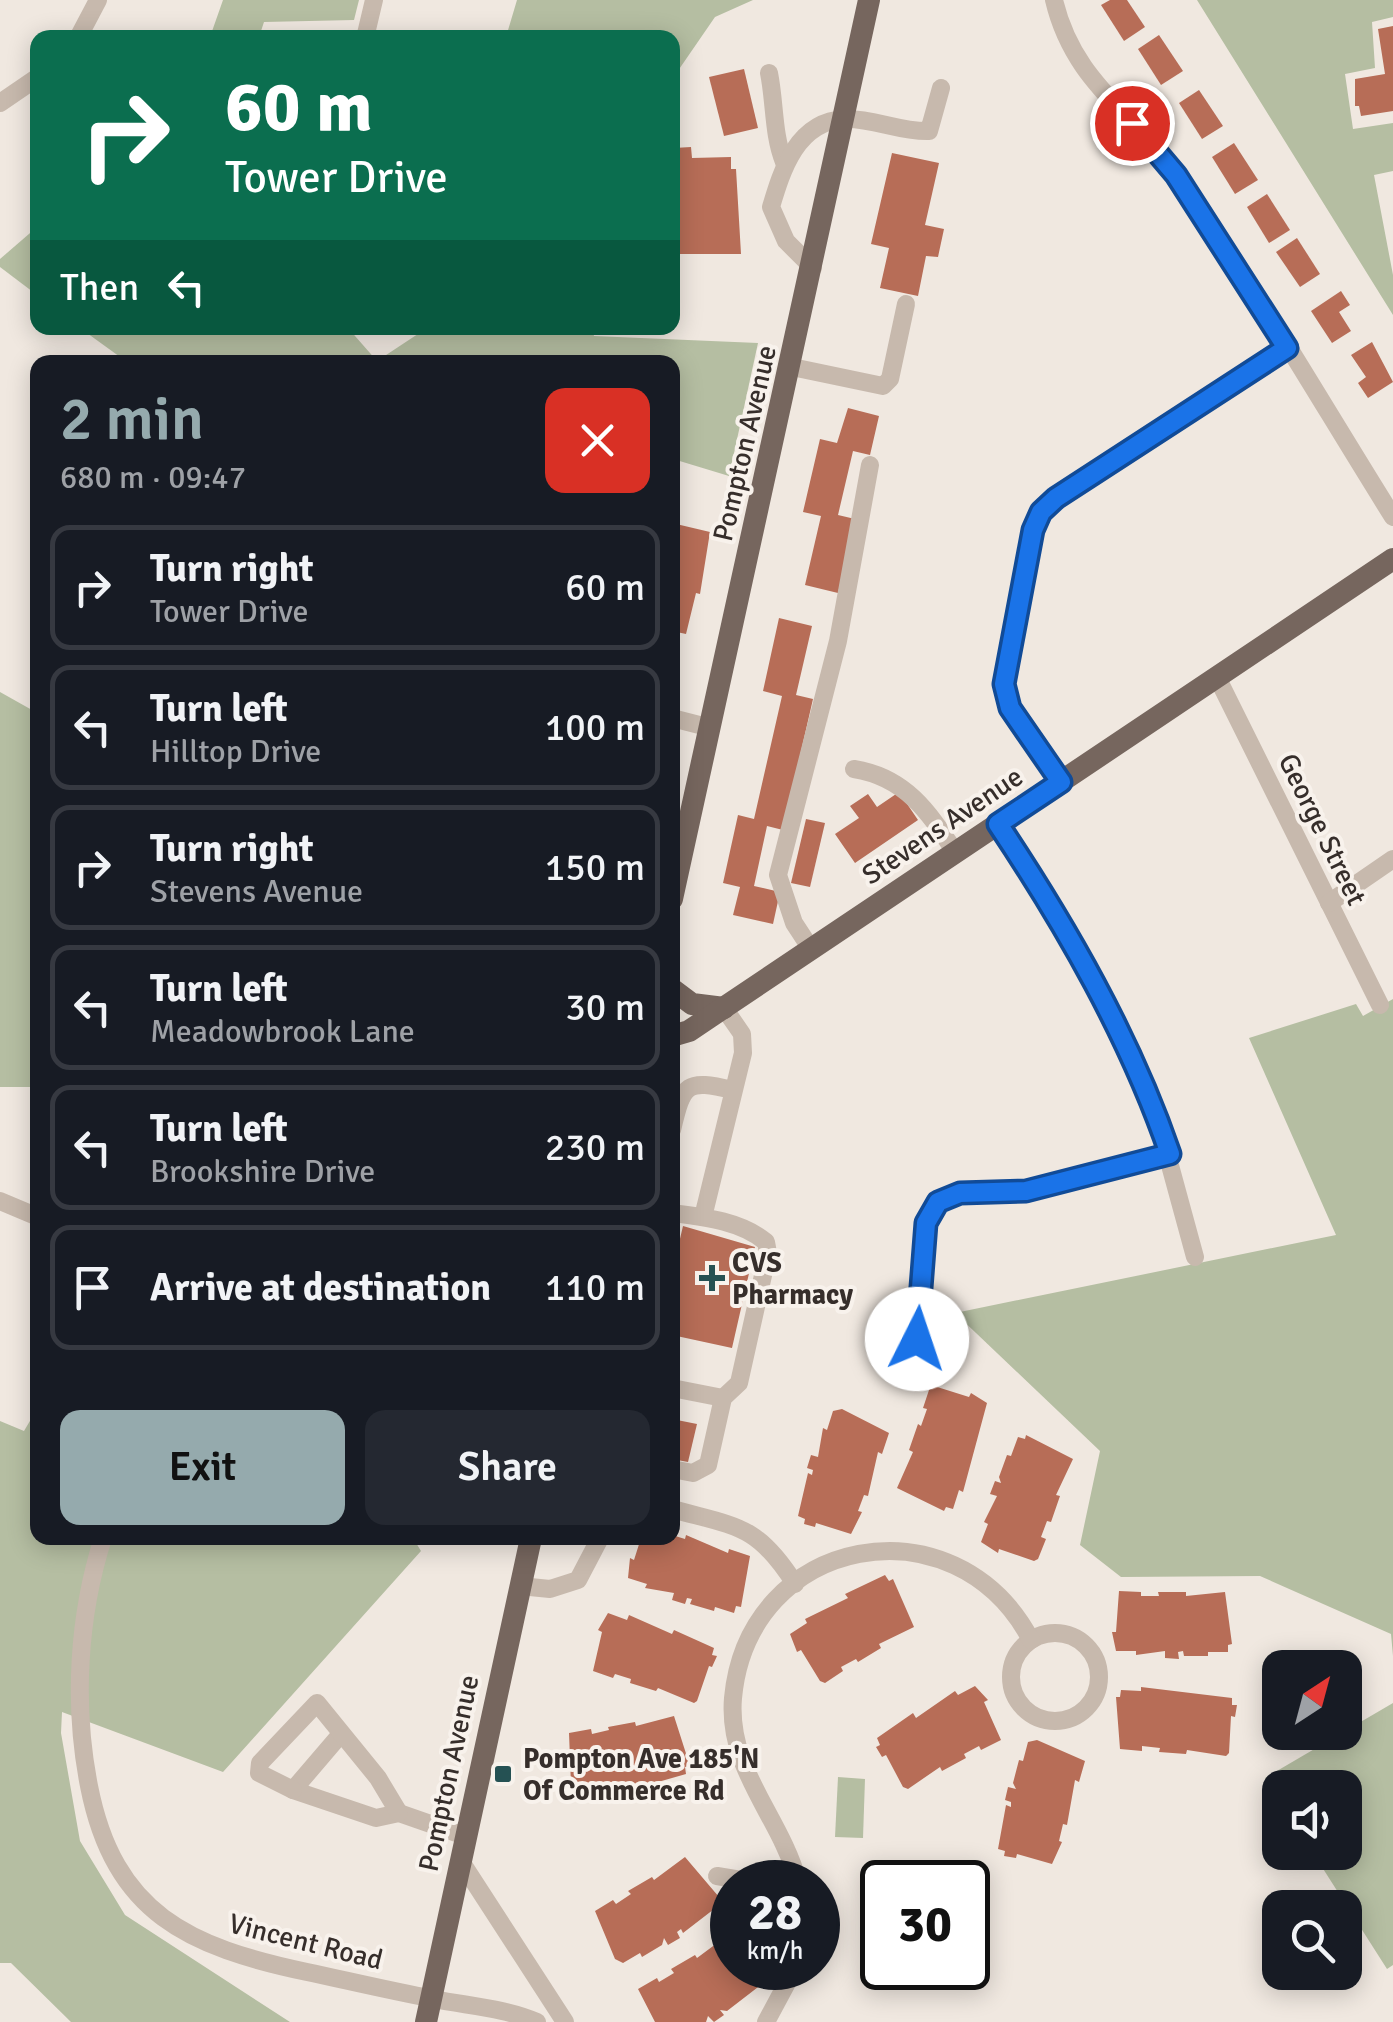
<!DOCTYPE html>
<html lang="en">
<head>
<meta charset="utf-8">
<style>
	body { margin:0; font-family:Signika,sans-serif; background:#242831; color:#f1f3f6; height:100vh; display:flex; flex-direction:column; font-size:38px; white-space:nowrap }
	* { box-sizing:border-box; margin:0 }
	p { font-size:32px; color:#9ea1a6 }
	.icon { flex:none; width:55px; height:55px; fill:none; stroke:currentColor; stroke-width:2; stroke-linecap:round; stroke-linejoin:round }
	.map { position:relative; flex:1; overflow:hidden }
	.sheet { position:absolute; left:30px; top:355px; width:650px; height:1190px; display:flex; flex-direction:column; background:#171b24; border-radius:20px; box-shadow:0 5px 25px #0003 }
	.sheet>* { flex:none }
	.banner { position:absolute; left:30px; top:30px; width:650px; height:305px; border-radius:20px; box-shadow:0 5px 25px #0003; background:#0b6e4f; color:#fff; overflow:hidden }
	.needle { width:65px; rotate:36deg }
	.tools { position:absolute; left:1262px; top:1650px; display:grid; gap:20px }
	.tools a { display:grid; place-items:center; width:100px; height:100px; border-radius:20px; background:#171b24; box-shadow:0 5px 25px #0003; font-size:50px }
	.speed { position:absolute; left:710px; top:1860px; display:flex; gap:20px; font-size:50px; font-weight:700; text-align:center }
	.speed>* { display:grid; place-content:center; width:130px; height:130px; border-radius:50%; background:#171b24; box-shadow:0 5px 25px #0003; line-height:1 }
	.speed small { font-size:25px; font-weight:400 }
	.speed .limit { border:5px solid #111; border-radius:15px; background:#fff; color:#111 }
	.pin { position:absolute; display:grid; place-items:center; width:85px; height:85px; color:#fff; margin:-42px; border:5px solid #fff; border-radius:50%; box-shadow:0 2px 10px #0007 }
	.me { position:absolute; width:110px; margin:-55px; rotate:4deg; stroke-linejoin:round; filter:drop-shadow(0 0 8px #0008) }
	.turn { display:flex; align-items:center; gap:35px; height:210px; padding:0 30px; font-size:45px }
	.turn .icon { width:130px; height:130px; stroke-width:2.5 }
	.turn b { display:block; font-size:70px; line-height:85px }
	.then { display:flex; align-items:center; height:95px; padding:0 30px; background:#0003; gap:20px; font-size:38px }
	.round { display:grid; place-items:center; flex:none; width:105px; height:105px; border-radius:20px; background:#242831 }
	.summary { display:flex; align-items:center; justify-content:space-between; height:170px; padding:0 30px }
	h1 { font-size:60px; font-weight:600; line-height:75px; color:#95aaad }
	.action { display:flex; gap:20px; margin-top:auto; padding:20px 30px }
	.action a { flex:1; height:115px; border-radius:20px; background:#95aaad; color:#111; font-size:40px; font-weight:600; line-height:115px; text-align:center }
	.action a+a { background:#242831; color:#f1f3f6 }
	ul { padding:0; list-style:none }
	li { display:flex; align-items:center; gap:30px; height:125px; margin:0 20px 15px; padding:0 10px; border:5px solid #363941; border-radius:20px }
	li div { flex:1 }
	li b { display:block; font-size:38px }
	li em { font-style:normal }
	.map>svg:first-child { display:block }
	.green { fill:#b5bea2 }
	.building { fill:#b76d57 }
	.lines { fill:none; stroke-linecap:round; stroke-linejoin:round }
	.minor { stroke:#c7b9ad; stroke-width:18 }
	.major { stroke:#76665e; stroke-width:22 }
	.route-casing { stroke:#114b97; stroke-width:25 }
	.route { stroke:#1a73e8; stroke-width:18 }
	.poi-dot { fill:#255153; stroke:#f8f2ec; stroke-width:4 }
	.labels { text-anchor:middle; stroke-width:8; stroke-linejoin:round; paint-order:stroke }
	.street-label { font-size:28px; fill:#362e2b; stroke:#f8f2ec }
	.poi-label { font-size:28px; font-weight:bold; fill:#362e2b; stroke:#f8f2ec; text-anchor:start }
</style>
</head>
<body>
<div class="map">
<svg width="1393" height="2022" viewBox="0 0 1393 2022">
	<rect width="100%" height="100%" fill="#f0e8e0"/>
	<g class="green">
		<path d="M223,0H359L354,20L264,22L259,37H210Z"/>
		<path d="M517,0H753L715,17L673,78L672,38L506,37Z"/>
		<path d="M1197,0H1393V17L1372,22L1375,68L1345,74L1353,129L1393,123V171L1374,175L1393,275V315Z"/>
		<path d="M37,227V295L0,267V259Z"/>
		<path d="M80,328H348L377,361L427,328H592L594,336L758,343L729,476L673,459L672,362H127Z"/>
		<path d="M0,692L32,710L37,700V1087H0Z"/>
		<path d="M1393,999V1656L1391,1634L1260,1576L1121,1577L1080,1545L1100,1451L955,1313L1336,1235L1249,1038L1356,1004L1363,1016Z"/>
		<path d="M37,1409L38,1538H413L421,1551L223,1772L62,1712L61,1733L80,1841L125,1915L290,2022H71L11,1963H0V1421L24,1431Z"/>
		<path d="M1393,1703V1965L1387,1969L1313,1853L1345,1852V1788H1280V1802L1265,1778Z"/>
		<path d="M838,1777L865,1779L863,1838L835,1837Z"/>
	</g>
	<g class="building">
		<path d="M1110,0H1127L1145,27L1124,41L1101,5Z"/>
		<path d="M1393,26V111L1361,116L1359,106H1355V79L1385,74L1378,29Z"/>
		<path d="M1159,35L1183,71L1161,85L1138,49Z"/>
		<path d="M744,69L758,128L724,136L709,77Z"/>
		<path d="M1199,90L1223,126L1202,139L1179,103Z"/>
		<path d="M1234,143L1258,180L1235,194L1212,157Z"/>
		<path d="M691,147L692,158L731,157V169H736L741,254H680L674,148Z"/>
		<path d="M892,153L939,163L925,225L944,229L938,257L926,256L918,296L880,288L889,248L871,244Z"/>
		<path d="M1267,194L1290,230L1269,243L1247,207Z"/>
		<path d="M1297,238L1320,274L1300,287L1276,252Z"/>
		<path d="M1341,291L1350,305L1339,312L1351,331L1332,343L1311,311Z"/>
		<path d="M1372,342L1393,382L1368,398L1358,383L1366,377L1351,355Z"/>
		<path d="M848,408L879,416L870,455L853,451L838,515L855,519L838,593L805,585L821,516L803,512L820,439L837,443Z"/>
		<path d="M672,523L710,532L700,594L696,593L686,634L672,631Z"/>
		<path d="M779,618L812,626L796,695L813,699L783,830L767,826L754,886L780,892L773,924L733,915L740,887L723,883L738,815L754,819L782,696L763,691Z"/>
		<path d="M899,792L918,820L855,863L835,834L859,818L850,806L868,794L877,807Z"/>
		<path d="M806,819L825,823L810,887L791,883Z"/>
		<path d="M683,1226L755,1247L732,1348L672,1335V1295L680,1261L675,1260Z"/>
		<path d="M934,1386L969,1397L971,1393L987,1403L963,1492L959,1490L953,1509L946,1507L944,1511L897,1488L913,1452L909,1450L918,1424L921,1426L927,1409L923,1408L930,1387Z"/>
		<path d="M842,1409L889,1433L882,1454L878,1452L868,1496L864,1495L858,1511L862,1512L851,1534L816,1523L815,1527L804,1524L805,1519L798,1516L808,1473L812,1475L813,1470L807,1468L811,1455L818,1457L823,1428L827,1430L833,1411Z"/>
		<path d="M672,1419L697,1424L688,1462L672,1459Z"/>
		<path d="M1026,1435L1073,1459L1056,1495L1060,1496L1051,1522L1047,1521L1041,1537L1046,1539L1038,1559L1034,1561L999,1549L998,1553L981,1542L988,1524L984,1522L997,1496L990,1494L995,1481L1001,1483L999,1477L1007,1455L1011,1456L1018,1437L1025,1439Z"/>
		<path d="M672,1535L685,1539L686,1535L728,1553L729,1549L750,1556L741,1607L736,1606L734,1613L715,1607L714,1611L690,1604L692,1599L687,1598L685,1604L672,1600L674,1593L645,1588L647,1584L628,1578L630,1558L634,1560L641,1538Z"/>
		<path d="M885,1575L889,1581L893,1579L914,1627L879,1644L881,1648L858,1662L856,1659L841,1667L843,1671L825,1683L820,1681L801,1650L797,1652L790,1634L807,1623L805,1619L848,1598L845,1594Z"/>
		<path d="M1119,1591L1141,1592V1596H1159L1158,1592H1186V1596L1225,1592L1232,1644L1228,1645V1652H1208V1656H1184L1183,1651L1178,1652L1179,1659L1165,1658V1651L1136,1655V1651H1116L1112,1632H1116Z"/>
		<path d="M608,1613L627,1620L629,1615L672,1634L674,1630L714,1648L712,1655L717,1656L712,1667L709,1666L697,1701L694,1703L658,1688L656,1691L630,1683L631,1679L615,1674L613,1678L593,1671L602,1632L598,1630Z"/>
		<path d="M975,1686L988,1700L984,1702L1001,1740L981,1750L979,1746L964,1754L966,1758L942,1771L940,1767L908,1789L903,1787L886,1755L882,1757L876,1747L880,1745L877,1738L913,1713L916,1718L955,1691L958,1695Z"/>
		<path d="M1141,1687L1232,1698V1705H1237L1235,1717L1231,1716L1229,1753L1226,1756L1187,1750L1186,1754L1159,1752L1160,1748L1142,1746V1751L1120,1749L1116,1697H1120L1121,1690L1141,1691Z"/>
		<path d="M674,1716L690,1766L685,1767L686,1774L644,1786L643,1781L638,1782L639,1789L626,1791L624,1784L620,1789L597,1793L596,1789L576,1792L571,1785L569,1733L591,1729L592,1734L609,1730L608,1727L635,1722L636,1726Z"/>
		<path d="M1037,1740L1085,1761L1079,1782L1075,1780L1067,1825L1063,1824L1059,1841L1062,1842L1052,1864L1017,1854L1016,1858L1004,1856L1005,1851L998,1849L1006,1805L1011,1807V1802L1005,1800L1008,1787L1016,1789L1013,1783L1019,1760L1023,1761L1028,1742Z"/>
		<path d="M685,1857L719,1897L715,1900L718,1906L683,1933L681,1929L677,1932L680,1938L668,1945L664,1938L662,1945L642,1957L640,1953L623,1963L615,1959L595,1911L613,1900L616,1904L631,1894L628,1891L652,1877L654,1880Z"/>
		<path d="M882,1885V1935L880,1937L872,1924L878,1920L861,1898Z"/>
		<path d="M728,1935L732,1937V1968H757L762,1984L727,2011L720,2010L724,2015L714,2022L708,2016L706,2022H655L638,1989L657,1978L659,1982L674,1973L671,1969L695,1955L697,1958Z"/>
	</g>
	<g class="lines">
		<g class="minor">
			<path d="M1054,0C1073,81 1130,110 1175,173C1253,284 1321,402 1393,517"/>
			<path d="M78,38L98,0"/>
			<path d="M365,38L374,0"/>
			<path d="M769,73C775,103 773,135 784,162"/>
			<path d="M0,103L38,77"/>
			<path d="M813,268L786,241L771,207C782,170 797,121 845,119C873,118 900,132 929,131L941,88"/>
			<path d="M792,367L883,386L890,379L906,304"/>
			<path d="M1217,677L1380,1005"/>
			<path d="M672,718L711,728"/>
			<path d="M854,769C905,777 928,811 955,852"/>
			<path d="M1061,782L1010,708L1004,685L1033,529L1055,498L1287,348"/>
			<path d="M997,824L1060,918L1156,1114L1195,1257"/>
			<path d="M1329,903L1393,859"/>
			<path d="M811,949L794,923L778,875L838,641L870,465"/>
			<path d="M672,1130C683,1083 686,1079 733,1090"/>
			<path d="M0,1201L38,1217"/>
			<path d="M672,1213C704,1217 741,1221 766,1242L768,1253L739,1383L723,1398L708,1465L693,1473L672,1469"/>
			<path d="M703,1217L743,1053L742,1034L724,1008"/>
			<path d="M917,1339L925,1223L938,1202L960,1193L1026,1191L1170,1154"/>
			<path d="M672,1388L723,1398"/>
			<path d="M672,1509C737,1527 757,1524 795,1584"/>
			<path d="M103,1538C78,1616 73,1705 89,1786C114,1914 189,1947 307,1972C349,1981 391,1991 434,1999C468,2006 505,2008 537,2022"/>
			<path d="M520,1586L550,1589L578,1580L600,1538"/>
			<circle cx="1055" cy="1677" r="44"/>
			<path d="M340,1735L293,1790L376,1818L399,1813L465,1836"/>
			<path d="M293,1790L259,1773L260,1763L317,1703L378,1778L399,1813"/>
			<path d="M460,1860L565,2022"/>
			<path d="M717,1876L753,1882"/>
			<path d="M798,1882C781,1817 727,1770 733,1698C748,1535 955,1496 1031,1640"/>
			<path d="M766,2022L795,1968"/>
		</g>
		<g class="major">
			<path d="M672,899L869,0"/>
			<path d="M672,989L692,1004L724,1008"/>
			<path d="M672,1036L689,1031L1393,559"/>
			<path d="M426,2022L531,1538"/>
		</g>
	</g>
	<g class="lines">
		<g class="route-casing">
			<path id="route" d="M917,1339L926,1223L938,1202L960,1193L1026,1191L1170,1154C1130,1037 1066,926 998,824L1061,782L1010,708L1004,684L1033,530L1041,512L1056,498L1287,348L1176,175L1132,123"/>
		</g>
		<use href="#route" class="route"/>
	</g>
	<g class="poi-dot">
		<path d="M707 1263h10v10h10v10h-10v10h-10v-10h-10v-10h10z"/>
		<rect x="493" y="1764" width="20" height="20" rx="5"/>
	</g>
	<g class="labels">
		<g class="street-label">
			<text transform="translate(744 443) rotate(-77)" y="10">Pompton Avenue</text>
			<text transform="translate(942 825) rotate(-34)" y="10">Stevens Avenue</text>
			<text transform="translate(1323 829) rotate(64)" y="10">George Street</text>
			<text transform="translate(448 1773) rotate(-78)" y="10">Pompton Avenue</text>
			<text transform="translate(306 1941) rotate(14)" y="10">Vincent Road</text>
		</g>
		<g class="poi-label">
			<text x="732" y="1272">CVS<tspan x="732" dy="32">Pharmacy</tspan></text>
			<text x="523" y="1768">Pompton Ave 185'N<tspan x="523" dy="32">Of Commerce Rd</tspan></text>
		</g>
	</g>
</svg>
<div class="tools">
<a><svg class="needle" viewBox="-14 -14 28 28"><path d="M0-13l5 13h-10z" fill="#e53935"/><path d="M0 13l5-13h-10z" fill="#9ea1a6"/></svg></a>
<a><svg class="icon" aria-label="sound" viewBox="0 0 24 24"><path d="M4 9h4l5-4v14l-5-4H4zM17 9q2 3 0 6"/></svg></a>
<a><svg class="icon" aria-label="search" viewBox="0 0 24 24"><circle cx="10" cy="10" r="6"/><path d="M15 15l6 6"/></svg></a>
</div>
<div class="speed"><div>28<small>km/h</small></div><div class="limit">30</div></div>
<div class="pin" style="left:1132px;top:123px;background:#d93025"><svg class="icon" aria-label="arrive" viewBox="0 0 24 24"><path d="M6 21V4h12l-3 4 3 4H6"/></svg></div>
<svg class="me" style="left:917px;top:1339px" viewBox="-20 -20 40 40"><circle r="19" fill="#fff"/><path d="M0-13L10 11 0 6-10 11z" fill="#1a73e8"/></svg>
<div class="banner">
<div class="turn"><svg class="icon" aria-label="right" viewBox="0 0 24 24"><path d="M7 20v-9h11M14 6l5 5-5 5"/></svg><div><b>60 m</b>Tower Drive</div></div>
<div class="then">Then<svg class="icon" aria-label="left" viewBox="0 0 24 24"><path d="M17 20v-9H6M10 6l-5 5 5 5"/></svg></div>
</div>
<section class="sheet">
<div class="summary"><div><h1>2 min</h1><p>680 m · 09:47</p></div><a class="round" style="background:#d93025;color:#fff"><svg class="icon" aria-label="close" viewBox="0 0 24 24"><path d="M6 6l12 12M18 6L6 18"/></svg></a></div>
<ul>
<li><svg class="icon" aria-label="right" viewBox="0 0 24 24"><path d="M7 20v-9h11M14 6l5 5-5 5"/></svg><div><b>Turn right</b><p>Tower Drive</p></div><em>60 m</em></li>
<li><svg class="icon" aria-label="left" viewBox="0 0 24 24"><path d="M17 20v-9H6M10 6l-5 5 5 5"/></svg><div><b>Turn left</b><p>Hilltop Drive</p></div><em>100 m</em></li>
<li><svg class="icon" aria-label="right" viewBox="0 0 24 24"><path d="M7 20v-9h11M14 6l5 5-5 5"/></svg><div><b>Turn right</b><p>Stevens Avenue</p></div><em>150 m</em></li>
<li><svg class="icon" aria-label="left" viewBox="0 0 24 24"><path d="M17 20v-9H6M10 6l-5 5 5 5"/></svg><div><b>Turn left</b><p>Meadowbrook Lane</p></div><em>30 m</em></li>
<li><svg class="icon" aria-label="left" viewBox="0 0 24 24"><path d="M17 20v-9H6M10 6l-5 5 5 5"/></svg><div><b>Turn left</b><p>Brookshire Drive</p></div><em>230 m</em></li>
<li><svg class="icon" aria-label="arrive" viewBox="0 0 24 24"><path d="M6 21V4h12l-3 4 3 4H6"/></svg><div><b>Arrive at destination</b></div><em>110 m</em></li>
</ul>
<div class="action"><a>Exit</a><a>Share</a></div>
</section>
</div>
</body>
</html>
